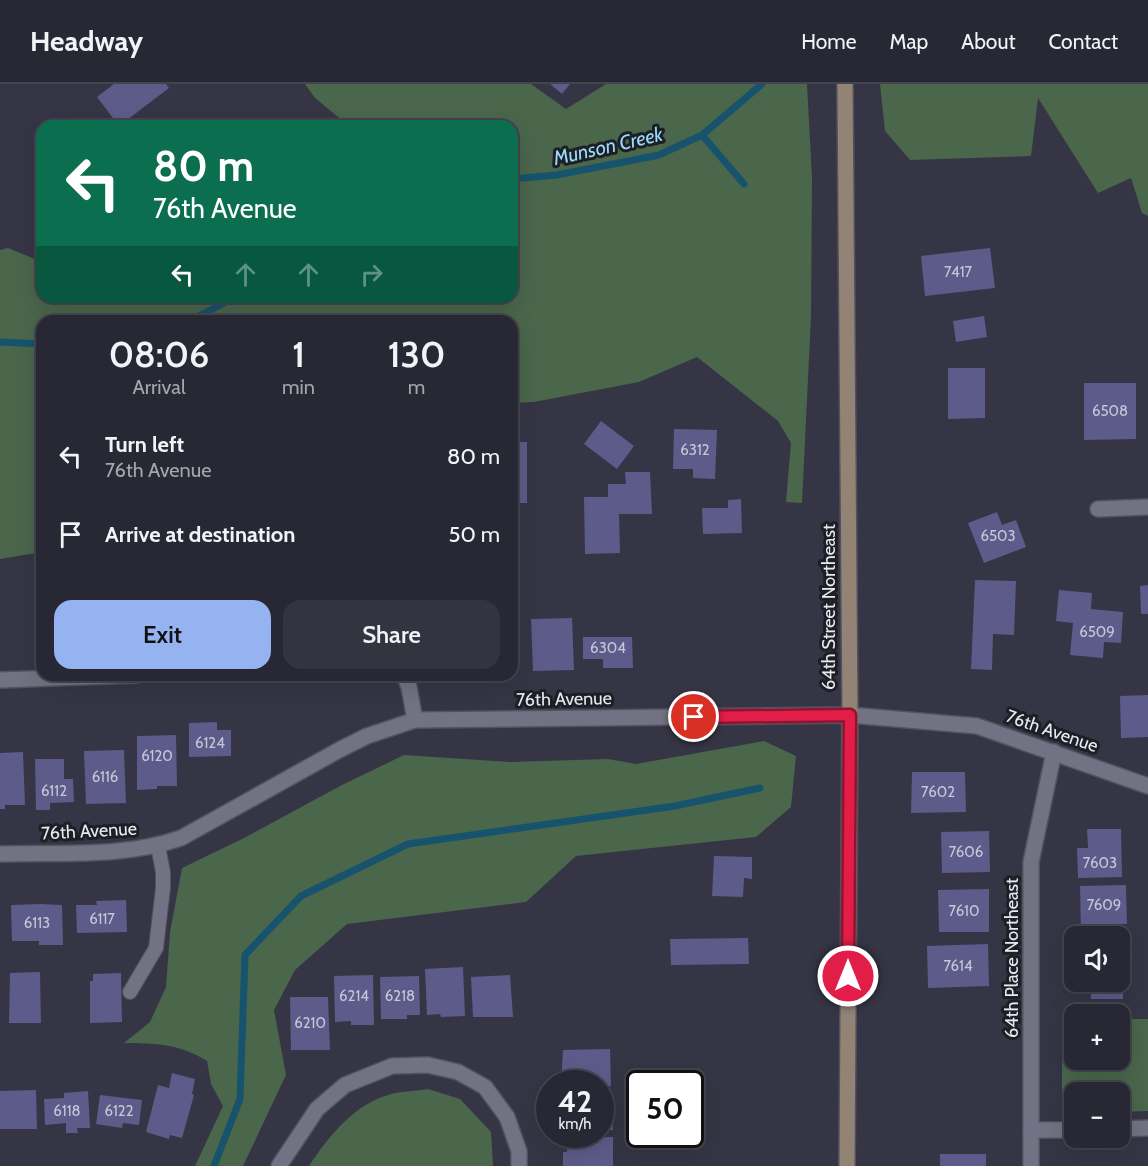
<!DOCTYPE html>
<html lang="en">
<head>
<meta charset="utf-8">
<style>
	body { margin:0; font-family:Cabin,sans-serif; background:#343440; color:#f1f3f6; height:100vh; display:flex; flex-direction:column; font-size:22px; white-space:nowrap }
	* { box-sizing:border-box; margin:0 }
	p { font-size:20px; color:#a5a6ac }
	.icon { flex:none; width:33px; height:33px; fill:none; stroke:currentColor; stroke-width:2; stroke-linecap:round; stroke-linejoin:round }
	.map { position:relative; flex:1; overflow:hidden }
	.details { position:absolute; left:36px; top:231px; width:482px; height:366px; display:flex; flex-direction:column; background:#282834; border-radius:18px; box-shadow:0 6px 24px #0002,0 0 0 2px #44444f }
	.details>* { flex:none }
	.top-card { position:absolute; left:36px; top:36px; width:482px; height:183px; border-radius:18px; box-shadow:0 6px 24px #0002,0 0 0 2px #44444f; background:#0b6e4f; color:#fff; overflow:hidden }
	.tools { position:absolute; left:1064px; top:842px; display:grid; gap:12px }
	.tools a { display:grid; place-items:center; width:66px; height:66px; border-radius:12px; background:#282834; box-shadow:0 6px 24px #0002,0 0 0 2px #44444f; font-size:30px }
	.speed { position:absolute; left:536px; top:986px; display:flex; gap:12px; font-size:30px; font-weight:700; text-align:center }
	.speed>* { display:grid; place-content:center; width:78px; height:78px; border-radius:50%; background:#282834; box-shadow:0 6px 24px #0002,0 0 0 2px #44444f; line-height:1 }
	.speed small { font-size:15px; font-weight:400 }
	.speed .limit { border:3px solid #111; border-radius:9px; background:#fff; color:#111 }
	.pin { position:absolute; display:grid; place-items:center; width:51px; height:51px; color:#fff; margin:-26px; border:3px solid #fff; border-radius:50%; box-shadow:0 2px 6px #0007 }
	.me { position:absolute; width:66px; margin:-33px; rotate:0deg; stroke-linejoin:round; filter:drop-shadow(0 0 4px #0008) }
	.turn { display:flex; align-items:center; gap:21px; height:126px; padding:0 18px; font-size:27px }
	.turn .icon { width:78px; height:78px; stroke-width:2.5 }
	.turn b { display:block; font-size:42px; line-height:51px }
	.lanes { display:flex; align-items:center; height:57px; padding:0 18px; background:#0003; justify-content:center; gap:30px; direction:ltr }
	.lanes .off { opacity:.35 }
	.eta { display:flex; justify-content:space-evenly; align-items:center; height:102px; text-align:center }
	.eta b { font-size:36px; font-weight:600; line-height:42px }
	.cta { display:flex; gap:12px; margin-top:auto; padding:12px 18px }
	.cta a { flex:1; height:69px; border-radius:18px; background:#95b2f1; color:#111; font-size:24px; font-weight:600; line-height:69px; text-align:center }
	.cta a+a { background:#343440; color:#f1f3f6 }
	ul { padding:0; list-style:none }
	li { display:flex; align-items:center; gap:18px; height:78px; padding:0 18px }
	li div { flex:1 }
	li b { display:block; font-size:22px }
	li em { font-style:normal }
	header { display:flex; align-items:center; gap:36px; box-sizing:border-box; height:84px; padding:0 30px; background:#282834; border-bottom:2px solid #44444f }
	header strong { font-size:28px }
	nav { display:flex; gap:33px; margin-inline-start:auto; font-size:21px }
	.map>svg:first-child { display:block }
	.green { fill:#4a664b }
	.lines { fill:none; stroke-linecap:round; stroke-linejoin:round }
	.stream { stroke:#17536d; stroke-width:7 }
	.building { fill:#5d5b89 }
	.service-casing { stroke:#52525f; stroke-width:16 }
	.minor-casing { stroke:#52525f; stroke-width:18 }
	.secondary-casing { stroke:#52525f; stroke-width:18 }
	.service { stroke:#727284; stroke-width:14 }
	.minor { stroke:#727284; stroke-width:15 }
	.secondary { stroke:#928374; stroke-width:15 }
	.route-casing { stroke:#92132f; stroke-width:15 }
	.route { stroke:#e11d48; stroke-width:10 }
	.labels { text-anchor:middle; stroke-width:6; stroke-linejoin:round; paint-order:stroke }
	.number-label { font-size:15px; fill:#c5c6d8 }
	.street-label { font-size:18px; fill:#e8e9f3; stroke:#1e1e25 }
	.water-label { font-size:20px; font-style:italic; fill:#98dbfc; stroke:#1e1e25 }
</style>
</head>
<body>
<header>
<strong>Headway</strong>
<nav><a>Home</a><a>Map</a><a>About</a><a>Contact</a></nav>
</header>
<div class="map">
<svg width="1148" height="1082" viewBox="0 0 1148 1082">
	<rect width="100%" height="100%" fill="#353545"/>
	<g class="green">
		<path d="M305,0H531L566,25L606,0H807L812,94L811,233L802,419L786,418L791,359L778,337L697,273L639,298L534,318L512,319V237H42V468L0,475V166L8,164L42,178V213H512V42H349L315,14Z"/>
		<path d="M880,0H1148V132L1142,129L1131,94L1098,109L1038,14L1031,72L910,76L885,47Z"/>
		<path d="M764,657L796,672L791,723L756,753L576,772L526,818L347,840L295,886L274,926L286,991L243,1082H195L223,1022L211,1000L207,977C180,960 155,959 124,959L150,938L166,903L170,848L182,784L242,755L342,701L404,671L510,678L608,675L636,680Z"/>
		<path d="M1119,935H1148V1027L1119,1028V1008H1074V1025L1069,1022L1062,1009V937H1074V975H1119Z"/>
		<path d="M428,1005L460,1015L491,1048L493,1082H309C329,1052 354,1020 391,1010C402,1007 416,1007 428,1005Z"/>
	</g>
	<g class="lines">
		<g class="stream">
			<path d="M702,51L744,100"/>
			<path d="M512,95L557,91L659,71L702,51L762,0"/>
			<path d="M189,237L236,213"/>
			<path d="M0,258L42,260"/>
			<path d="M214,1082L240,1015L245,871L301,812L408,760L675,722L760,704"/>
		</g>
	</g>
	<g class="building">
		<path d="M114,0H166L169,4L119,42L97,13Z"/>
		<path d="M550,0H570L562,10Z"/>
		<path d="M990,164L995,204L925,212L921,172Z"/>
		<path d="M984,232L987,253L956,258L953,237Z"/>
		<path d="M948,284H985V334L948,335Z"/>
		<path d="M1084,299H1136V355L1084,356Z"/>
		<path d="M601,337L634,362L617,385L584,360Z"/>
		<path d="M674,345L717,346L715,395L693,394V385H673Z"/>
		<rect x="512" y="358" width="15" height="61"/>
		<path d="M625,388H650L652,430H619L620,469L585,470L584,413H608V400H626Z"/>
		<path d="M741,415L742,449L703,450L702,424H728V416Z"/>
		<path d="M997,428L1002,441L1016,436L1026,463L984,479L968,439Z"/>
		<path d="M975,496L1016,497L1014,551L993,550L992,586L971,585Z"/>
		<path d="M1148,501V530H1141L1140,502Z"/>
		<path d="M1059,506L1092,509L1091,525L1123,528L1121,559L1104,558L1103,574L1070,571L1073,539L1056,537Z"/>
		<path d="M572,534L574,586L533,587L531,535Z"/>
		<path d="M583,553H632L633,584H603V575H583Z"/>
		<path d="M1148,611V653L1121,654L1120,612Z"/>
		<path d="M217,638V646H231V672L189,673V639Z"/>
		<path d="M176,651L177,702H157V705L137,706V652Z"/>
		<path d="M124,666L126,719L86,720L84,667Z"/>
		<path d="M23,668L25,721H5V725H0V669Z"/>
		<path d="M35,675H64V695H73L74,718L50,719V726H36Z"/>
		<path d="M912,688H965L966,728L911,729Z"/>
		<path d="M1087,745H1121L1122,793L1078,794L1077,764H1088Z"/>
		<path d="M989,747L990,788L942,789L941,748Z"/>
		<path d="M714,772L752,773V795L744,794L743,813L712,812Z"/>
		<path d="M1126,801L1127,840H1106V852H1081L1080,802Z"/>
		<path d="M989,805V848H939L938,806Z"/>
		<path d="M126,816L127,848L77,849L76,821H97L96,817Z"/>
		<path d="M41,820L62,821L63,861H39V857H12L11,821Z"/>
		<path d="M748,854L749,880L671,881L670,855Z"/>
		<path d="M988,860L989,902L928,904L927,862Z"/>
		<path d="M1119,865H1123V915H1091V897H1119Z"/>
		<path d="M463,883L465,932L441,933L440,930L427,931L425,885Z"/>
		<path d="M40,888L41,939H9L10,889Z"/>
		<path d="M121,889L122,938L90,939V897H93V890Z"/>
		<path d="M373,891L374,941H351V937L335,938L334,892Z"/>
		<path d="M510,891L513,933H473L471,893Z"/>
		<path d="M419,892L420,931H407V935H381L380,893Z"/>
		<path d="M290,913H328L330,966H291Z"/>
		<path d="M610,965L611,1002H600V999H561L563,966Z"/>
		<path d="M172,989L195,995L192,1010L194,1011L182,1054L170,1051L169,1055L146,1048L158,1001L169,1004Z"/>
		<path d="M36,1006L37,1045H0V1007Z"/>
		<path d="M88,1007L90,1044H77L78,1049H66V1039L45,1041L44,1015L64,1014V1009Z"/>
		<path d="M600,1009H612L613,1046H600Z"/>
		<path d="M100,1011L142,1016L139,1041L123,1039L122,1044L96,1040Z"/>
		<path d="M613,1053V1082H563V1068H567V1054Z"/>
		<rect x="940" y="1070" width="46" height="12"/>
	</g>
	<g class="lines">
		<g class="service-casing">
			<path id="service" d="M130,908L156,864L163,804V788L158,762"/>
		</g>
		<g class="minor-casing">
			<g id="minor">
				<path d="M1098,425L1148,423"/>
				<path d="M404,591L409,603L415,636"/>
				<path d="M0,596L137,591"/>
				<path d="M0,770C60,768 124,774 181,754L339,666L367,652L415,636L850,631L977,642L1148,702"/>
				<path d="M1119,1045L1148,1044"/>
				<path d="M1031,1046H1074"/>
				<path d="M279,1082L317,1025L345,1001L392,982L428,981L458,988L485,1003L507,1033L519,1067V1082"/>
				<path d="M1031,1082V778L1054,668"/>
			</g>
		</g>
		<g class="secondary-casing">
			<path id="secondary" d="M845,0L850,631L847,1082"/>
		</g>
		<use href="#service" class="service"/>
		<use href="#minor" class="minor"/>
		<use href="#secondary" class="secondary"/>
	</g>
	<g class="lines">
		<g class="route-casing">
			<path id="route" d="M694,633L850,631L848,892"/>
		</g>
		<use href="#route" class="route"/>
	</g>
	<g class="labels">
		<g class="number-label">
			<text x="958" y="193">7417</text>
			<text x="1110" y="332">6508</text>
			<text x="695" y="371">6312</text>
			<text x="998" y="457">6503</text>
			<text x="1097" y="553">6509</text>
			<text x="608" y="569">6304</text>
			<text x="210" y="664">6124</text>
			<text x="157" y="677">6120</text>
			<text x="105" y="698">6116</text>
			<text x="54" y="712">6112</text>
			<text x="938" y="713">7602</text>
			<text x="966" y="773">7606</text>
			<text x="1100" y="784">7603</text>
			<text x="1104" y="826">7609</text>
			<text x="964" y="832">7610</text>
			<text x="102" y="840">6117</text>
			<text x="37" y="844">6113</text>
			<text x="958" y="887">7614</text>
			<text x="354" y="917">6214</text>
			<text x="400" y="917">6218</text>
			<text x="310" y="944">6210</text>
			<text x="67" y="1032">6118</text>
			<text x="119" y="1032">6122</text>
		</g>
		<g class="street-label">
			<text transform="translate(829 523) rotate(-90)" y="6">64th Street Northeast</text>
			<text transform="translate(564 615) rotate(-1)" y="6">76th Avenue</text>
			<text transform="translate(1052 647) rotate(19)" y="6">76th Avenue</text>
			<text transform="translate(89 747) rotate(-3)" y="6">76th Avenue</text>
			<text transform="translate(1012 874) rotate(-90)" y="6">64th Place Northeast</text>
		</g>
		<g class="water-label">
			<text transform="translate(608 62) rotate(-13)" y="7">Munson Creek</text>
		</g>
	</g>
</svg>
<div class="tools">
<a><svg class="icon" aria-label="sound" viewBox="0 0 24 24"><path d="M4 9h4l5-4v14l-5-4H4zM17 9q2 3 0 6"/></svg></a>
<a>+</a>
<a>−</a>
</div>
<div class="speed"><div>42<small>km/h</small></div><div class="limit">50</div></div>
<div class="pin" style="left:694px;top:633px;background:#d93025"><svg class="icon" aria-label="arrive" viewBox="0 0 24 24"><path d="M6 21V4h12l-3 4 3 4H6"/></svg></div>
<svg class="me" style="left:848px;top:892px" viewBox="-20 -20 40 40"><circle r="17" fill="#e11d48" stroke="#fff" stroke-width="3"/><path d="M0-11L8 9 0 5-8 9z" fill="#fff"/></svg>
<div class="top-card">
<div class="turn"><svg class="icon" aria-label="left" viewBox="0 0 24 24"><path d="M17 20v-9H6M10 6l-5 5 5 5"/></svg><div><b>80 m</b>76th Avenue</div></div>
<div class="lanes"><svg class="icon" aria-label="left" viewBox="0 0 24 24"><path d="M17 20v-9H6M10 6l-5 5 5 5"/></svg><svg class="icon off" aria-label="ahead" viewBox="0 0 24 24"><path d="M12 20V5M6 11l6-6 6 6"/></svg><svg class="icon off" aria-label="ahead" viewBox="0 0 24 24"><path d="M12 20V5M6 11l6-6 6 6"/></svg><svg class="icon off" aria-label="right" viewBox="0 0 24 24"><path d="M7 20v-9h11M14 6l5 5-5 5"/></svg></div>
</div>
<section class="details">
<div class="eta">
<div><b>08:06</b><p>Arrival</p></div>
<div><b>1</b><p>min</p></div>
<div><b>130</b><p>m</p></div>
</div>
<ul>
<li><svg class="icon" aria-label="left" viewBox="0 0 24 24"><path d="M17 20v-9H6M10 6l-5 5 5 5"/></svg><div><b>Turn left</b><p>76th Avenue</p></div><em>80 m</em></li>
<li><svg class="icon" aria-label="arrive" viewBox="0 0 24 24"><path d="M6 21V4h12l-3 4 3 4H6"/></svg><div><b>Arrive at destination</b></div><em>50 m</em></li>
</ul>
<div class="cta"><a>Exit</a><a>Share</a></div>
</section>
</div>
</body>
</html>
